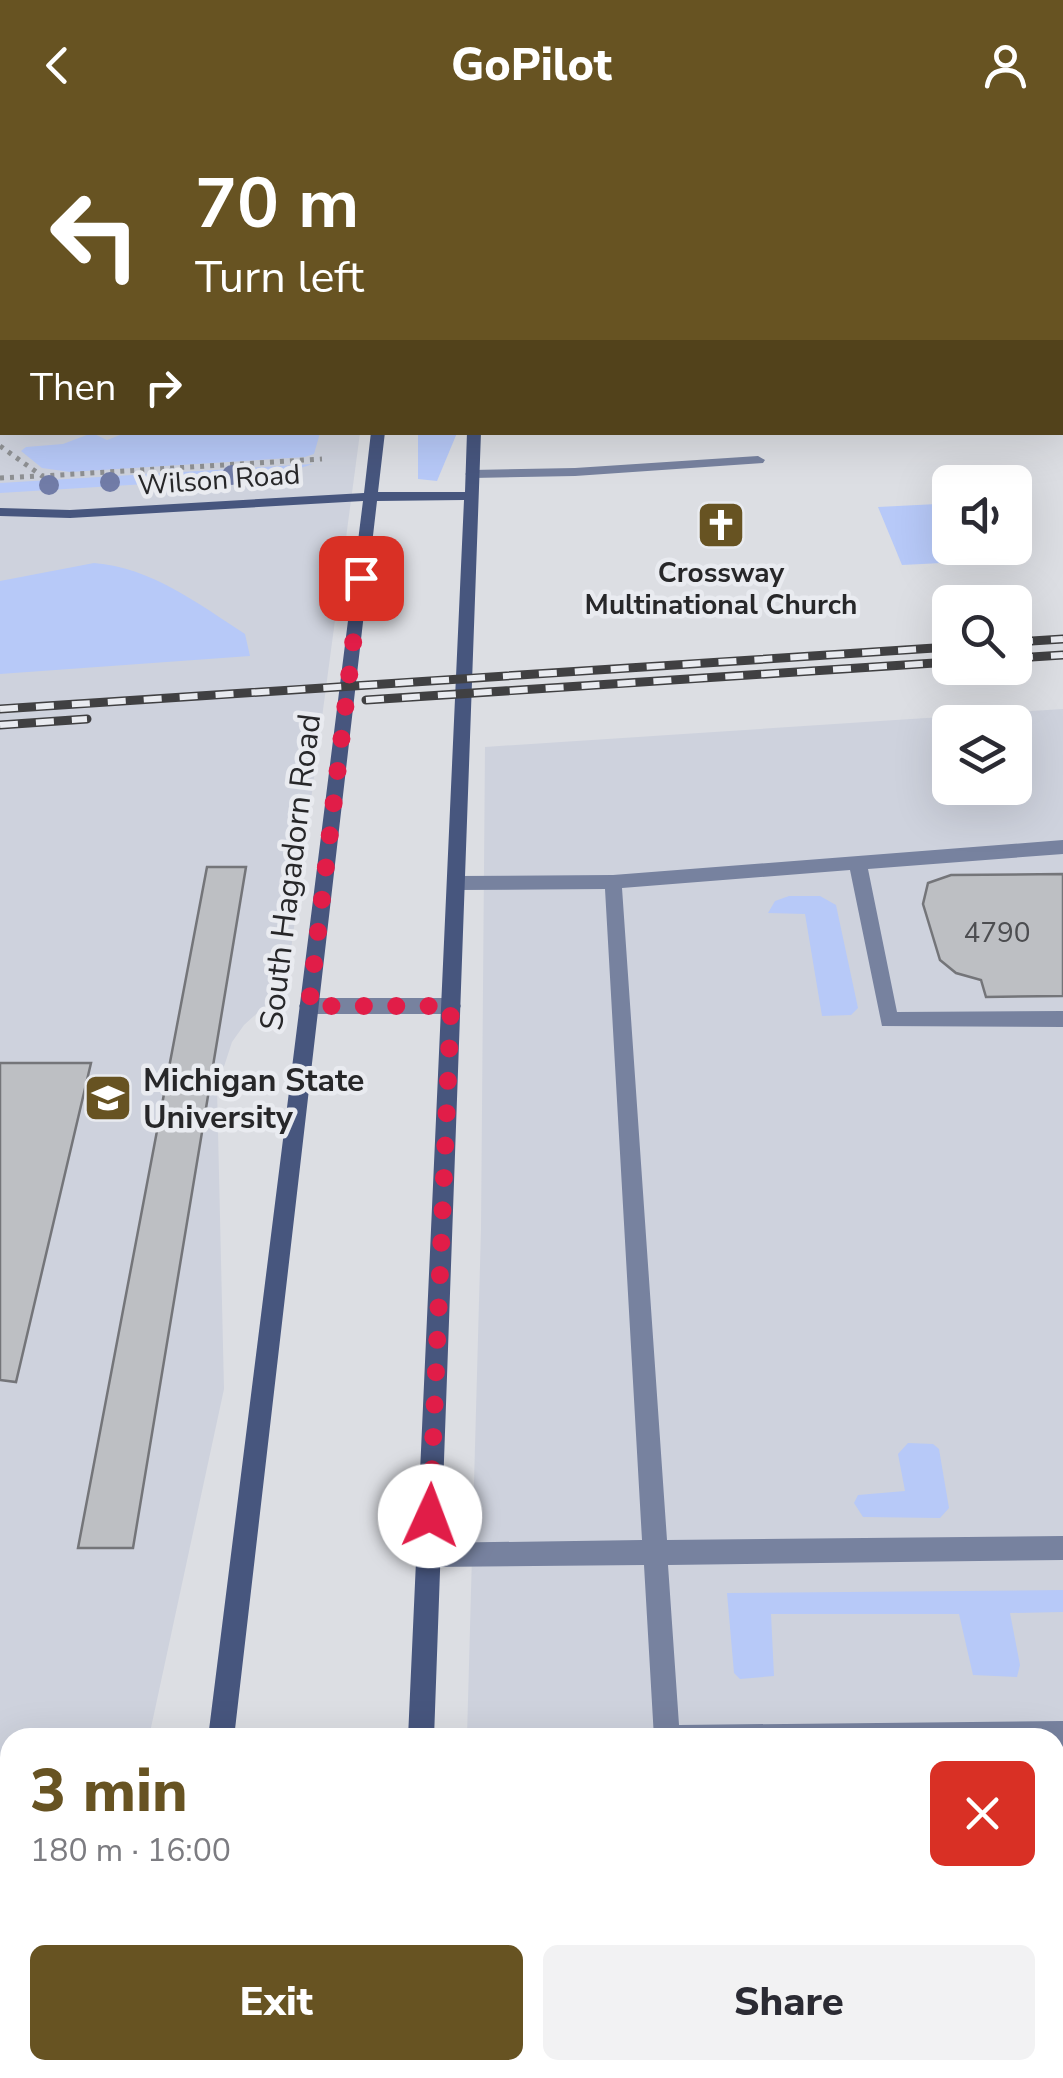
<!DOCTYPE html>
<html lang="en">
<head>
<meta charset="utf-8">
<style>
	body { margin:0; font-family:"Nunito Sans",sans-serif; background:#f2f2f3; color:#2b2b33; height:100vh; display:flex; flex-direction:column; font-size:38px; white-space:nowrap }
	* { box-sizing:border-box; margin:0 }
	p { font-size:32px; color:#7c7c81 }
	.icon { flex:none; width:55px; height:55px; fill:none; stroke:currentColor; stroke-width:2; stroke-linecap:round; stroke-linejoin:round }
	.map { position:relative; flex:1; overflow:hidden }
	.side { position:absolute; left:0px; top:1598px; width:1065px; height:352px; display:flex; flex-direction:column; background:#fff; border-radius:30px 30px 0 0; box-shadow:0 10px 40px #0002 }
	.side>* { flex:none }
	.hud { position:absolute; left:0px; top:0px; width:1065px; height:305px; box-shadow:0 10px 40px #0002; background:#675322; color:#fff; overflow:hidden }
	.tools { position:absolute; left:932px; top:335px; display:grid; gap:20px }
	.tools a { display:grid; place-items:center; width:100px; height:100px; border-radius:15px; background:#fff; box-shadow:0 10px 40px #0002; font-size:50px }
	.pin { position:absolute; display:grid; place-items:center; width:85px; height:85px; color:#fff; margin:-42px; border-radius:20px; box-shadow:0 5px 15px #0006 }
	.me { position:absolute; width:110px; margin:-55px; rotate:2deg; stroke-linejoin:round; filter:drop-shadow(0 0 8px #0008) }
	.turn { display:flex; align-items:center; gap:35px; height:210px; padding:0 30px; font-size:45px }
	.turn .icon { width:130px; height:130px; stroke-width:2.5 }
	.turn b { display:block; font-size:70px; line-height:85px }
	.then { display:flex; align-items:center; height:95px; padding:0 30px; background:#0003; gap:20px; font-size:38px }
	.round { display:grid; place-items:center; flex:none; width:105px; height:105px; border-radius:15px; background:#f2f2f3 }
	.headline { display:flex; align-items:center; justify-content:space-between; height:170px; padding:0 30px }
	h1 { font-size:60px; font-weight:800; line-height:75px; color:#675322 }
	.action { display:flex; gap:20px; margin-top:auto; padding:20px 30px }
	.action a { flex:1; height:115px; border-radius:15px; background:#675322; color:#fff; font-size:40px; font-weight:800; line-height:115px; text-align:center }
	.action a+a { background:#f2f2f3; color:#2b2b33 }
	header { display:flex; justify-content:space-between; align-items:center; height:130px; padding:0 30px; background:#675322; color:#fff; font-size:45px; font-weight:800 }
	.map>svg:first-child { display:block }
	.built { fill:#ced2dd; fill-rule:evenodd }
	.green { fill:#b7c9f8 }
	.building { fill:#bdbfc3; stroke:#747579; stroke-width:2.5 }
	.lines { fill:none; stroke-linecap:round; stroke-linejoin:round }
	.path { stroke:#8e9093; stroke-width:5; stroke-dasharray:4 6; stroke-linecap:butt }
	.lane { fill:#77829f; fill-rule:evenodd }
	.street { fill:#77829f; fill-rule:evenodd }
	.secondary { fill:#47567e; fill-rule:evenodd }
	.rail-casing { stroke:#404042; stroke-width:9 }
	.rail { stroke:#e9ebf0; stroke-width:6; stroke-dasharray:18; stroke-linecap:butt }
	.tree { fill:#717ca7 }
	.route { stroke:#e11d48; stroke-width:18; stroke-dasharray:0 32.4 }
	.labels { text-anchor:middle; stroke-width:9; stroke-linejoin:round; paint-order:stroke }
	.far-street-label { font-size:28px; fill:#272729; stroke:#e9ebf0 }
	.far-poi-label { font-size:28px; font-weight:bold; fill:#272729; stroke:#e9ebf0 }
	.number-label { font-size:28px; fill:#4c4d50 }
	.street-label { font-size:32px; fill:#272729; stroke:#e9ebf0 }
	.poi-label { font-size:32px; font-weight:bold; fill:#272729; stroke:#e9ebf0; text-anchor:start }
</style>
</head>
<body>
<header><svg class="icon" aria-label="back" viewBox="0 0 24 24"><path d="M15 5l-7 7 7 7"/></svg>GoPilot<svg class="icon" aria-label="person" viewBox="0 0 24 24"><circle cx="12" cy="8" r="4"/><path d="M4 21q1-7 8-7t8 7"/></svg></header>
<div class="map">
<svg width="1063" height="1948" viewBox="0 0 1063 1948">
	<rect width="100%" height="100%" fill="#dcdee3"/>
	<g class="built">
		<path d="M0,0H401L2,2V302L360,303L286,857L244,895L232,912L217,958L224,1259L149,1607L10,1608V1940H99L98,1948H0Z"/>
		<path d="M1063,579V1948H459L460,1940H1055V1608L467,1607L481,1099L485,617ZM950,592H1015V658H950Z"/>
	</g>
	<g class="green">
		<path d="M128,302H320V303L314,324L305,327L70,342L42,338L21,321L26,317L63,314L92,303L107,310Z"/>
		<path d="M418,303H457L437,351L418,349Z"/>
		<path d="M313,334L275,346L0,363V353Z"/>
		<path d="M937,374L950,404V418H956L962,432L902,435L878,377Z"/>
		<path d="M94,433C150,437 199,474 245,504L250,526L0,544V451Z"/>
		<path d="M789,766H820L836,775L858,878L851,885L822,886L805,784L768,783L775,771Z"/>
		<path d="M908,1313L933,1314L939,1319L949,1378L940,1388L863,1387L854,1373L858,1365L905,1361L898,1324Z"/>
		<path d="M1063,1460V1482L1010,1483L1020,1535L1017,1547L973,1545L959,1484H771L774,1546L740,1549L734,1543L727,1463Z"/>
	</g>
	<g class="building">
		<path d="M207,737H246L133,1418H78Z"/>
		<path d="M1063,744V866L986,867L981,850L956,843L940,830L923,774L928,753L951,745Z"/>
		<path d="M0,933H91L16,1252L0,1250Z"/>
	</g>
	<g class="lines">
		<g class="path">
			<path d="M0,316L42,346L322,329"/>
			<path d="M0,348L39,346"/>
		</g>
		<g class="lane">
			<path d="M249,0H259L260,2H250Z"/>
			<path d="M712,0H722L723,2H713Z"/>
			<path d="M892,0H902L903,2H893Z"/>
			<rect x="1062" y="113" width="1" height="6"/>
			<rect x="1062" y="287" width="1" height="8"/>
			<path d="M758,326L765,330L763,333L575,346L472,348L465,344L472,340L575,338Z"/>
			<path d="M1063,710V724L868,739L897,882L1063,881V897L882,896L850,740L622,758L667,1410L1063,1406V1430L668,1435L679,1595L1063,1591V1617H1055V1608H654L644,1435L429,1437L420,1434L417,1425L420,1416L429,1413L642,1410L605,759L456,760L447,753L456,746L613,745Z"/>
			<path d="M309,868H451L458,870L461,876L458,882L451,884H309L302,882L299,876L302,870Z"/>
			<path d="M672,1940H702L703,1948H673Z"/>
		</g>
		<rect class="street" x="1062" y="62" width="1" height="6"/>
		<g class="secondary">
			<rect x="463" y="0" width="10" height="2"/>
			<rect x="483" y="0" width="10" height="2"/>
			<path d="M371,302H385L378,362H465L467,302H481L434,1608H408L464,370L377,371L234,1608H208L363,371L70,388L0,386V378L70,380L364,363Z"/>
			<path d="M165,1940H195L194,1948H164Z"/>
			<rect x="393" y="1940" width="30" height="8"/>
		</g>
		<g class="rail-casing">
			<g id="rail">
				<path d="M1015,512L1063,509"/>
				<path d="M1015,528L1063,525"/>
				<path d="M366,570L950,532"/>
				<path d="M0,579L950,517"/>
				<path d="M0,595L87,589"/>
			</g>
		</g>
		<use href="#rail" class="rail"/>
	</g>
	<g class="tree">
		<circle cx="232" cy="345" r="10"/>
		<circle cx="173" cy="348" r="10"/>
		<circle cx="110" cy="352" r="10"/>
		<circle cx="49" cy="355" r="10"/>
	</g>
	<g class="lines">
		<path class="route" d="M361,448L309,876H451L430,1386"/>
	</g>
	<defs>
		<g id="church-square" transform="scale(2.5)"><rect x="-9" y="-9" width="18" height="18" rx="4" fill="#675322" stroke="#e9ebf0"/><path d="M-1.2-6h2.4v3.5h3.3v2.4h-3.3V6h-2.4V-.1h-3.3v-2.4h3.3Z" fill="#fff"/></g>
		<g id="university-square" transform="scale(2.5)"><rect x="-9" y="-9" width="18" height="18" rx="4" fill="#675322" stroke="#e9ebf0"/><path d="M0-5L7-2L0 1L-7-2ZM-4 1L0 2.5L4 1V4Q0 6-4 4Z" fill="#fff"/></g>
	</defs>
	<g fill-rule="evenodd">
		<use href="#church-square" x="721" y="395"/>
		<use href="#university-square" x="108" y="968"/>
	</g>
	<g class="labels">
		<g class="far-street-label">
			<text transform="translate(219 349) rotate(-4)" y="10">Wilson Road</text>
		</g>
		<g class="far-poi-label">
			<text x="721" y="452">Crossway<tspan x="721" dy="32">Multinational Church</tspan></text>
		</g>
		<g class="number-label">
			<text x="997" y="812">4790</text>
		</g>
		<g class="street-label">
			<text transform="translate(290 742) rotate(-83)" y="11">South Hagadorn Road</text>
		</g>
		<g class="poi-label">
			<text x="143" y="961">Michigan State<tspan x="143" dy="37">University</tspan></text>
		</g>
	</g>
</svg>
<div class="tools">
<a><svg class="icon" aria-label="sound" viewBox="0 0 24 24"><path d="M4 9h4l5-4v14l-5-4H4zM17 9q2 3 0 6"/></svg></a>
<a><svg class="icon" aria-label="search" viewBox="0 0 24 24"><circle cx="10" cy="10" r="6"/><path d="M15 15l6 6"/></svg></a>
<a><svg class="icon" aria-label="layers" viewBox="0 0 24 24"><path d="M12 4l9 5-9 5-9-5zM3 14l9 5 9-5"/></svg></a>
</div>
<div class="pin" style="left:361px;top:448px;background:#d93025"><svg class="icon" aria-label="arrive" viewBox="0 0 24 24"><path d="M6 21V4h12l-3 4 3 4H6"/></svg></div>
<svg class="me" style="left:430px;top:1386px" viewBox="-20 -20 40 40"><circle r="19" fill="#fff"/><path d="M0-13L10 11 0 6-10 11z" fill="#e11d48"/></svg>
<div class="hud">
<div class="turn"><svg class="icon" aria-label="left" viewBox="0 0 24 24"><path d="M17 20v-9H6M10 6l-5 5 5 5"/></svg><div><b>70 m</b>Turn left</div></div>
<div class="then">Then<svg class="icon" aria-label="right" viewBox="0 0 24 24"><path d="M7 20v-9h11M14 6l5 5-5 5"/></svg></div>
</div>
<section class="side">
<div class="headline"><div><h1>3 min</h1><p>180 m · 16:00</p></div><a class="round" style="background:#d93025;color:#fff"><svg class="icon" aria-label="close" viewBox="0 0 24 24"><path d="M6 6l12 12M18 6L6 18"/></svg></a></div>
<div class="action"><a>Exit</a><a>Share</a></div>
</section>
</div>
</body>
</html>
